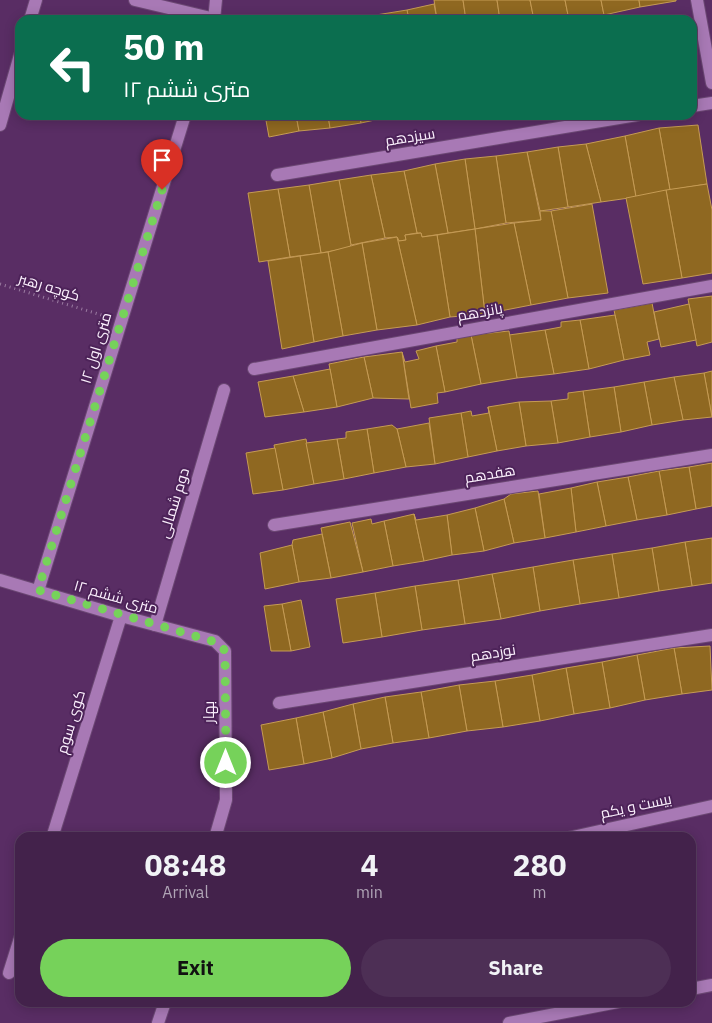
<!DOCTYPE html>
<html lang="en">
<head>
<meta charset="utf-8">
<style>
	body { margin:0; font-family:"IBM Plex Sans",Cairo,sans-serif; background:#4d2f55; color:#f1f3f6; height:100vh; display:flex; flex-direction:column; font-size:19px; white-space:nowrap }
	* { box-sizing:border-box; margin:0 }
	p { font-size:16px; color:#afa4b5 }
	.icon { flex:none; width:28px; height:28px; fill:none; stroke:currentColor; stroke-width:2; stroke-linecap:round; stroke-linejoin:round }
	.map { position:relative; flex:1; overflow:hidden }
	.drawer { position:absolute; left:15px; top:832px; width:681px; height:175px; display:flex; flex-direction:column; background:#43224b; border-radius:15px; box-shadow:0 2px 12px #0003,0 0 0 1px #5b3f63 }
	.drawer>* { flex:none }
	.top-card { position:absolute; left:15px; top:15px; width:682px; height:105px; border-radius:15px; box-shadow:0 2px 12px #0003,0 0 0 1px #5b3f63; background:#0b6e4f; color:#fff; overflow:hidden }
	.pin { position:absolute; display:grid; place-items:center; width:42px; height:42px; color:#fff; margin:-51px -21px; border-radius:50% 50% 50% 0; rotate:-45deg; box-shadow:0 0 5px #0007 }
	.pin .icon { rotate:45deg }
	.me { position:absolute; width:55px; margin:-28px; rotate:0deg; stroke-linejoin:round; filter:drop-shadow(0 0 4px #0008) }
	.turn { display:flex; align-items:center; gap:18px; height:105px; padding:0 25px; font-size:22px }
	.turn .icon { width:65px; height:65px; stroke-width:2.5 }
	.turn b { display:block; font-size:35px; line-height:42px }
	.eta { display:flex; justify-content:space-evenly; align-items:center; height:85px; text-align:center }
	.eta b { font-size:30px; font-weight:700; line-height:35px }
	.action { display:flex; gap:10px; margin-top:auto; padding:10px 25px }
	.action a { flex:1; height:58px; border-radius:30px; background:#76d25a; color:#111; font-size:20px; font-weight:700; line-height:58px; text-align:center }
	.action a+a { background:#4d2f55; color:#f1f3f6 }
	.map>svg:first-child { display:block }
	.building { fill:#8f6821; stroke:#c59b54 }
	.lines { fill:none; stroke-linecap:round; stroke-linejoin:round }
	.street-casing { stroke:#6b4773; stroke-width:14 }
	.secondary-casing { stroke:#6b4773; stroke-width:14 }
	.path { stroke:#9a7ba1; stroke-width:3; stroke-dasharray:1 4; stroke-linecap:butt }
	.street { stroke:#a879b5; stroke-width:12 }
	.secondary { stroke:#a879b5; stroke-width:12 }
	.route { stroke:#76d25a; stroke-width:9; stroke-dasharray:0 16.2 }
	.labels { text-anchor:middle; stroke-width:4; stroke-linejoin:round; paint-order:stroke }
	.street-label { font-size:15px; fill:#fbf0fd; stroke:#4d2359 }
</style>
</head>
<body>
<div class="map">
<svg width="712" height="1023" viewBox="0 0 712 1023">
	<rect width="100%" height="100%" fill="#592d64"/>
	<g class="building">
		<path d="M434,0H463L466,20H437Z"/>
		<path d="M463,0H497L500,20H466Z"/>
		<path d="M497,0H530L534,20H500Z"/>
		<path d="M530,0H565L569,20H534Z"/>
		<path d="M565,0H601L604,15L569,20Z"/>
		<path d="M601,0H639L640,7L604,15Z"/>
		<path d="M639,0H676V1L640,7Z"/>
		<path d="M434,4L437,20H409L407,10Z"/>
		<path d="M407,10L409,20H377L376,15Z"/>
		<path d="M346,16L347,20H322Z"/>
		<path d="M265,115H296L299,131L269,137Z"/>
		<path d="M296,115H328L330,128L299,131Z"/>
		<path d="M328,115H360L361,123L330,128Z"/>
		<path d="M360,115H398L361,123Z"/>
		<path d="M698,125L707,184L670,190L659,128Z"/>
		<path d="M659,128L670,190L636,197L625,136Z"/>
		<path d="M625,136L636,197L601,202L586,144Z"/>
		<path d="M586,144L601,202L568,207L558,147Z"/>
		<path d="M558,147L568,207L540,211L527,152Z"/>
		<path d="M527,152L541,220L506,223L496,156Z"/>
		<path d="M496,156L506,223L475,229L465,159Z"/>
		<path d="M465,159L475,229L448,233L435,164Z"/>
		<path d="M435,164L448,233L422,237L421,233H417L404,171Z"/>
		<path d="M404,171L417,233L405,235L406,240L399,241L397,237L385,238L371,175Z"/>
		<path d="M371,175L385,238L351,245L339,180Z"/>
		<path d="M339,180L351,245L348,248L321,253L309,185Z"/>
		<path d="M707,184L712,210V273L682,278L666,190Z"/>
		<path d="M309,185L321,253L290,257L278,189Z"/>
		<path d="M278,189L290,257L259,262L248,193Z"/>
		<path d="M666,190L682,278L643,284L626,198Z"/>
		<path d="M592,204L608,293L568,298L551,211Z"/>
		<path d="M540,211H551L568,298L531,305L514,223L541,220Z"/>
		<path d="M514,223L531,305L485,314L475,229Z"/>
		<path d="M475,229L485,314L450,317L437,235Z"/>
		<path d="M421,233L422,237L437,235L450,317L417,325L397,237L399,241L406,240L405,235Z"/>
		<path d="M397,237L417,325L377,330L362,243Z"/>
		<path d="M362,243L377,330L343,336L328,252Z"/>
		<path d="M328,252L343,336L314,342L300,256Z"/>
		<path d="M300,256L314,342L282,349L268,261Z"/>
		<path d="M712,296V342L697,346L688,299Z"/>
		<path d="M652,303L659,339L647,342L650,355L624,360L614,310Z"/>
		<path d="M689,304L696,340L661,347L654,312Z"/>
		<path d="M615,315L624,360L589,369L580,320Z"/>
		<path d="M580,320L589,369L554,374L545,330L561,327V322Z"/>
		<path d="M545,330L554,374L517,378L509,335Z"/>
		<path d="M509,331L517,378L481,384L471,335Z"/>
		<path d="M471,335L481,384L445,392L436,346L457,342V338Z"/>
		<path d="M436,346L445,392L437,393L438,403L411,408L402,352L405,362L419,359L416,351Z"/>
		<path d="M402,352L409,399L373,398L364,357Z"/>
		<path d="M364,357L373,398L337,407L329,364Z"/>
		<path d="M330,369L337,407L304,412L293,376Z"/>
		<path d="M712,371V417L704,373Z"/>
		<path d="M704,373L712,417L683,420L674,377Z"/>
		<path d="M293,376L304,412L265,417L258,382Z"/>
		<path d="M674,377L683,420L652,425L644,382Z"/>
		<path d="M644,382L652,425L621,432L614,387Z"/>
		<path d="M614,387L621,432L590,437L583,391Z"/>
		<path d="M583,391L590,437L558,443L551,401L568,399V393Z"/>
		<path d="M551,401L558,443L526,446L519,402Z"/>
		<path d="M519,402L526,446L497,451L488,407Z"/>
		<path d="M488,407L497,451L468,457L461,413L471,411L472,416L489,413Z"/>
		<path d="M461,413L468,457L435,464L429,418Z"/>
		<path d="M429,423L435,464L406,467L397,429Z"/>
		<path d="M392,425L397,429L406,467L374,473L367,429Z"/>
		<path d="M367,429L374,473L344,479L337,439L346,438V432Z"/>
		<path d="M306,439L314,484L283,490L274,445Z"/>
		<path d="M337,439L344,479L314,484L306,443Z"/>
		<path d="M275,448L283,490L253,494L246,453Z"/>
		<path d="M712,463V506L696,509L689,467Z"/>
		<path d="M689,467L696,509L667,515L659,471Z"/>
		<path d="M659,471L667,515L637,520L628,477Z"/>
		<path d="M628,477L637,520L606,526L597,482Z"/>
		<path d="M597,482L606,526L576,532L571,488Z"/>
		<path d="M571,488L576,532L545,538L539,494Z"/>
		<path d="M538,491L545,538L514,543L504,499L511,494Z"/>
		<path d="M504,499L514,543L484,551L475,508Z"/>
		<path d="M475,508L484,551L452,555L447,515Z"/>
		<path d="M414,514L424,561L393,566L384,521Z"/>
		<path d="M414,514L416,520L447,515L452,555L424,561Z"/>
		<path d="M371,519L372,524L384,521L393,566L363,572L352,523Z"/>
		<path d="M350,522L363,572L331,578L321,528Z"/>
		<path d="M322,534L331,578L299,582L292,545L293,540Z"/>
		<path d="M712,538V583L692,586L685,542Z"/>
		<path d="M685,542L692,586L659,591L652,548Z"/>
		<path d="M292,545L299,582L265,589L260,553Z"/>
		<path d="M652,548L659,591L619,598L612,554Z"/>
		<path d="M612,554L619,598L580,604L573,560Z"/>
		<path d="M573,560L580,604L540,611L533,567Z"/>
		<path d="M533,567L540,611L501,619L492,574Z"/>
		<path d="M492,574L501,619L465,624L458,580Z"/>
		<path d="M458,580L465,624L422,630L415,586Z"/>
		<path d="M415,586L422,630L382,637L375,593Z"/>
		<path d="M375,593L382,637L343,643L336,599Z"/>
		<path d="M301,600L310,647L291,651L282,604Z"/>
		<path d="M282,604L291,651H271L264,606Z"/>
		<path d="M710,646L712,690L682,694L674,648Z"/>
		<path d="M674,648L682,694L645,700L637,655Z"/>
		<path d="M637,655L645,700L610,708L602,662Z"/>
		<path d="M602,662L610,708L574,714L566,668Z"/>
		<path d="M566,668L574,714L540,721L532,675Z"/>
		<path d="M532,675L540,721L503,727L495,681Z"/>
		<path d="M495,681L503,727L467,731L459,685Z"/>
		<path d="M459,685L467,731L429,738L421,692Z"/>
		<path d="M421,692L429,738L393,743L385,697Z"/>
		<path d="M385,697L393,743L361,749L353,704Z"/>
		<path d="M353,704L361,749L332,758L323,712Z"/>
		<path d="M323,712L332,758L304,764L296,718Z"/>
		<path d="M296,718L304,764L269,770L261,725Z"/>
	</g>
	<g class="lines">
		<g class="street-casing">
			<g id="street">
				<path d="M135,0L215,19"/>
				<path d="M692,106L712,103"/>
				<path d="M277,175L637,115"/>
				<path d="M254,369L712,286"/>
				<path d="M274,525L712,455"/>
				<path d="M0,580L121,616L215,641L225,651L226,800L215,838"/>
				<path d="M155,625L224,390"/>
				<path d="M279,703L712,635"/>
				<path d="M52,838L121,616"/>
				<path d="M568,838L712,806"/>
				<path d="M9,973L20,938"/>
				<path d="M691,989L712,985"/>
				<path d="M158,1023L165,1002"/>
				<path d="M509,1023L618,1002"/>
			</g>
		</g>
		<g class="secondary-casing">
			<g id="secondary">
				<path d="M697,0L712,83"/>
				<path d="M30,20L36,0"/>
				<path d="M214,20L216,0"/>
				<path d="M0,125L20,55"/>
				<path d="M38,591L185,115"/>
			</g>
		</g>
		<path class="path" d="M0,284L108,317"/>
		<use href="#street" class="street"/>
		<use href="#secondary" class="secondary"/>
	</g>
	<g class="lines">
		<path class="route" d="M162,190L38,590L219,643L225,651L226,763"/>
	</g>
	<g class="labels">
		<g class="street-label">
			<text transform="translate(410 137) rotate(-9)" y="5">سیزدهم</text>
			<text transform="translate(49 287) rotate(17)" y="5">کوچه رهبر</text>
			<text transform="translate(480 312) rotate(-10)" y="5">پانزدهم</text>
			<text transform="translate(96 348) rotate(-73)" y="5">۱۲ متری اول</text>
			<text transform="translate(490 474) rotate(-9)" y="5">هفدهم</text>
			<text transform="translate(174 503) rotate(-73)" y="5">دوم شمالی</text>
			<text transform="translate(116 597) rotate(16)" y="5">۱۲ متری ششم</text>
			<text transform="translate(493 653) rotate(-9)" y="5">نوزدهم</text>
			<text transform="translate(209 712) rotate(-90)" y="5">بهار</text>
			<text transform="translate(71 722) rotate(-73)" y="5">کوی سوم</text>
			<text transform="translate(636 806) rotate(-12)" y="5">بیست و یکم</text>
		</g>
	</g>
</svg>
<div class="pin" style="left:162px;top:190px;background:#d93025"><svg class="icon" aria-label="arrive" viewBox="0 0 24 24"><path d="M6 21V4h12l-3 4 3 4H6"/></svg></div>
<svg class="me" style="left:226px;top:763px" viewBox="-20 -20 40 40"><circle r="17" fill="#76d25a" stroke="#fff" stroke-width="3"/><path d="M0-11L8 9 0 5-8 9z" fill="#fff"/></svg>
<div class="top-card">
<div class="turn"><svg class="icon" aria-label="left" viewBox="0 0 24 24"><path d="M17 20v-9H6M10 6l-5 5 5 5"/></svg><div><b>50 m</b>۱۲ متری ششم</div></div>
</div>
<section class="drawer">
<div class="eta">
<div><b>08:48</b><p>Arrival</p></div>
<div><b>4</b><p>min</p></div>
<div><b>280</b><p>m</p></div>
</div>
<div class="action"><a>Exit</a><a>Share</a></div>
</section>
</div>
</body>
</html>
